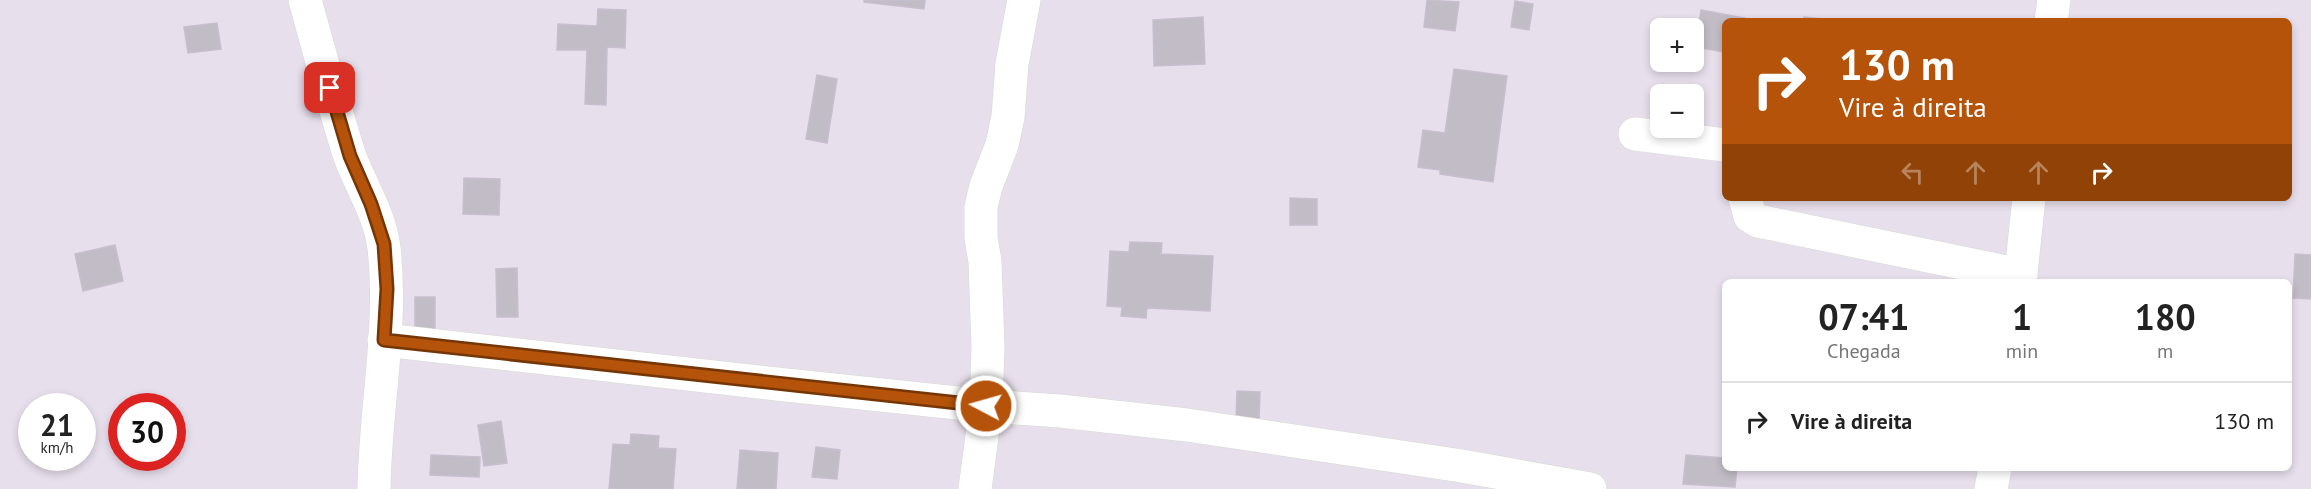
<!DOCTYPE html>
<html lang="pt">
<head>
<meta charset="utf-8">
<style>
	body { margin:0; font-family:"PT Sans",sans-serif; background:#f6f6f6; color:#222; height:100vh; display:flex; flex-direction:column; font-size:22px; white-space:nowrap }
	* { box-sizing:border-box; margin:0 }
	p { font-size:20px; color:#767676 }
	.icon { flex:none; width:33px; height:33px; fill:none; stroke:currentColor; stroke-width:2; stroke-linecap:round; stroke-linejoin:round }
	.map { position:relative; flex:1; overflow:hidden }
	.side { position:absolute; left:1722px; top:279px; width:570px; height:192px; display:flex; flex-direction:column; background:#fff; border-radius:9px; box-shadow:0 3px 9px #0003 }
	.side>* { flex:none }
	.guide { position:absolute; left:1722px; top:18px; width:570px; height:183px; border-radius:9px; box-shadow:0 3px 9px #0003; background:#b45309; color:#fff; overflow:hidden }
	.tools { position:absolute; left:1650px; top:18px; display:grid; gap:12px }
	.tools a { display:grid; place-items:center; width:54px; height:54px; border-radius:9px; background:#fff; box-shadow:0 3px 9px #0003; font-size:30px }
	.speed { position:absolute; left:18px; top:393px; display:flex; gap:12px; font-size:30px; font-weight:700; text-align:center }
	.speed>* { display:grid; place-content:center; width:78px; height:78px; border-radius:50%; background:#fff; box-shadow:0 3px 9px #0003; line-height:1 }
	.speed small { font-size:15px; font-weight:400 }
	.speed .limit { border:9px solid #d22; background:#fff; color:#111 }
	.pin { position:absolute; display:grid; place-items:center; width:51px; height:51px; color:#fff; margin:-26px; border-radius:12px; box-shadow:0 3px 9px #0006 }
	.me { position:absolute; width:66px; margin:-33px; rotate:276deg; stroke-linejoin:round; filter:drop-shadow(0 0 4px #0008) }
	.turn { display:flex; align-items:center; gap:21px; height:126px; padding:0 18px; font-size:27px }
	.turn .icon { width:78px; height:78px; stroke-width:2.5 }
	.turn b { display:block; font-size:42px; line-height:51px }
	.lanes { display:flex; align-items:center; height:57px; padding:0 18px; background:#0003; justify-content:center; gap:30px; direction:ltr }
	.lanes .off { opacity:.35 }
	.eta { display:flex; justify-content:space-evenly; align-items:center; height:102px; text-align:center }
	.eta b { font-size:36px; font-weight:600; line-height:42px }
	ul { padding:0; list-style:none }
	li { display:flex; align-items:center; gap:18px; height:78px; padding:0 18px; border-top:2px solid #e0e0e0 }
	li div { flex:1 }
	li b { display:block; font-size:22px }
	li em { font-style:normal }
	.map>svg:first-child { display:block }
	.building { fill:#c2bcc6; stroke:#c9bed0; stroke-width:1.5 }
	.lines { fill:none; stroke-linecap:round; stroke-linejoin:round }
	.minor-casing { stroke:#d5dad2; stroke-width:34 }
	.minor { stroke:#fff; stroke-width:33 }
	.route-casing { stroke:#753606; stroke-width:15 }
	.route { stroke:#b45309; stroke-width:10 }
</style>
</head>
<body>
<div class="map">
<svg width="2311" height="489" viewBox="0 0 2311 489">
	<rect width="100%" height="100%" fill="#e8dfec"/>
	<g class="building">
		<path d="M864,0H925L924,9L864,2Z"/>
		<path d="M1427,0L1459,2L1455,31L1424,27Z"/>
		<path d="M1515,1L1533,4L1529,30L1511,27Z"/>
		<path d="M598,9L626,10L625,48L607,47L606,105L585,104L587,50H557L558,24L597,26Z"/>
		<path d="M1701,10L1745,18L1744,21H1725V52L1695,47Z"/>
		<path d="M1203,17L1205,64L1154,66L1153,20Z"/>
		<path d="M1804,17L1841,21H1803Z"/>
		<path d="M217,23L221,49L188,53L184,27Z"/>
		<path d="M1454,69L1507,76L1493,182L1440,174V170L1418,167L1423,130L1445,133Z"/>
		<path d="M817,75L837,79L827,143L806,139Z"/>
		<path d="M464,178L500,179L499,215L463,214Z"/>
		<path d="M1290,198L1317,199V225H1290Z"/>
		<path d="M1130,242L1162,243L1161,254L1213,256L1210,311L1147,308L1146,318L1121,316L1122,307L1107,306L1110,251L1129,252Z"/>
		<path d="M115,245L123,281L83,291L75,254Z"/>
		<path d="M2295,254L2311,255V299L2293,298Z"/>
		<path d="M517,268L518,317H497L496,269Z"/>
		<rect x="415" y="297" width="20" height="36"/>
		<path d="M1237,391L1260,392L1259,421L1236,420Z"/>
		<path d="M501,421L507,463L484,466L478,425Z"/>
		<path d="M631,434L659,436L658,448L676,449L673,489H609L613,444L630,445Z"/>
		<path d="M816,447L840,450L837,479L812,477Z"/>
		<path d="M740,450L778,453L776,489H737Z"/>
		<path d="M431,455L480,457L479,477L430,475Z"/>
		<path d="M1686,455L1725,458V468H1737L1735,487L1683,484Z"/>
	</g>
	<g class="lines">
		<g class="minor-casing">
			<g id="minor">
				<path d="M305,0C319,51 333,103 349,154C360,185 380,214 384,248C393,328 375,409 374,489"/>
				<path d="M2051,21L2054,0"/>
				<path d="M1635,134L1725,145"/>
				<path d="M1745,198L1750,216L1758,221L2021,275"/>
				<path d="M2020,282L2029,198"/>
				<path d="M384,340L786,385L986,406L1060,411L1187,425L1462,466L1590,489"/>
				<path d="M975,489L986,406L988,347L985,261L981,238V207L986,186L1002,145L1008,117L1012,64L1024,0"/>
				<path d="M1991,489L1995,468"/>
			</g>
		</g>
		<use href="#minor" class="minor"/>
	</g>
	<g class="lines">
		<g class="route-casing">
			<path id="route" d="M330,88L350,156L371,204L384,244L387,289L384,340L986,406"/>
		</g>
		<use href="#route" class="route"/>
	</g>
</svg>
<div class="tools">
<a>+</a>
<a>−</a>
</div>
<div class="speed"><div>21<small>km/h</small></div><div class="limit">30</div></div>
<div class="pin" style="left:330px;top:88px;background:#d93025"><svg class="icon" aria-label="arrive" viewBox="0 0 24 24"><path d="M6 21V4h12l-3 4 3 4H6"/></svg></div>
<svg class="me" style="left:986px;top:406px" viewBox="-20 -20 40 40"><circle r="17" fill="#b45309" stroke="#fff" stroke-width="3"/><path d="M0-11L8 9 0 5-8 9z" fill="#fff"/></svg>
<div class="guide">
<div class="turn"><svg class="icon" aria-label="right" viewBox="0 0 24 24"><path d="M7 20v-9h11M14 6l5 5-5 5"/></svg><div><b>130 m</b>Vire à direita</div></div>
<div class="lanes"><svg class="icon off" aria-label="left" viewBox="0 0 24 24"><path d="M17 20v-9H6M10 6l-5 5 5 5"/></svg><svg class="icon off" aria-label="ahead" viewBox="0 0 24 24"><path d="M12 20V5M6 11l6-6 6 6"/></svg><svg class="icon off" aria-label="ahead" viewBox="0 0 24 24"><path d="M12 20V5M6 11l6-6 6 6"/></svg><svg class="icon" aria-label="right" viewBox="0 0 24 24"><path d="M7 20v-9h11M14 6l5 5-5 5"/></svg></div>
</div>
<section class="side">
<div class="eta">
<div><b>07:41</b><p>Chegada</p></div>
<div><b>1</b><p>min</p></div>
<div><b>180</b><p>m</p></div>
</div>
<ul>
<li><svg class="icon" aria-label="right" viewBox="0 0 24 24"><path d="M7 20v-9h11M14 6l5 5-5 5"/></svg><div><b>Vire à direita</b></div><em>130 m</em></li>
</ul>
</section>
</div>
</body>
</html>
